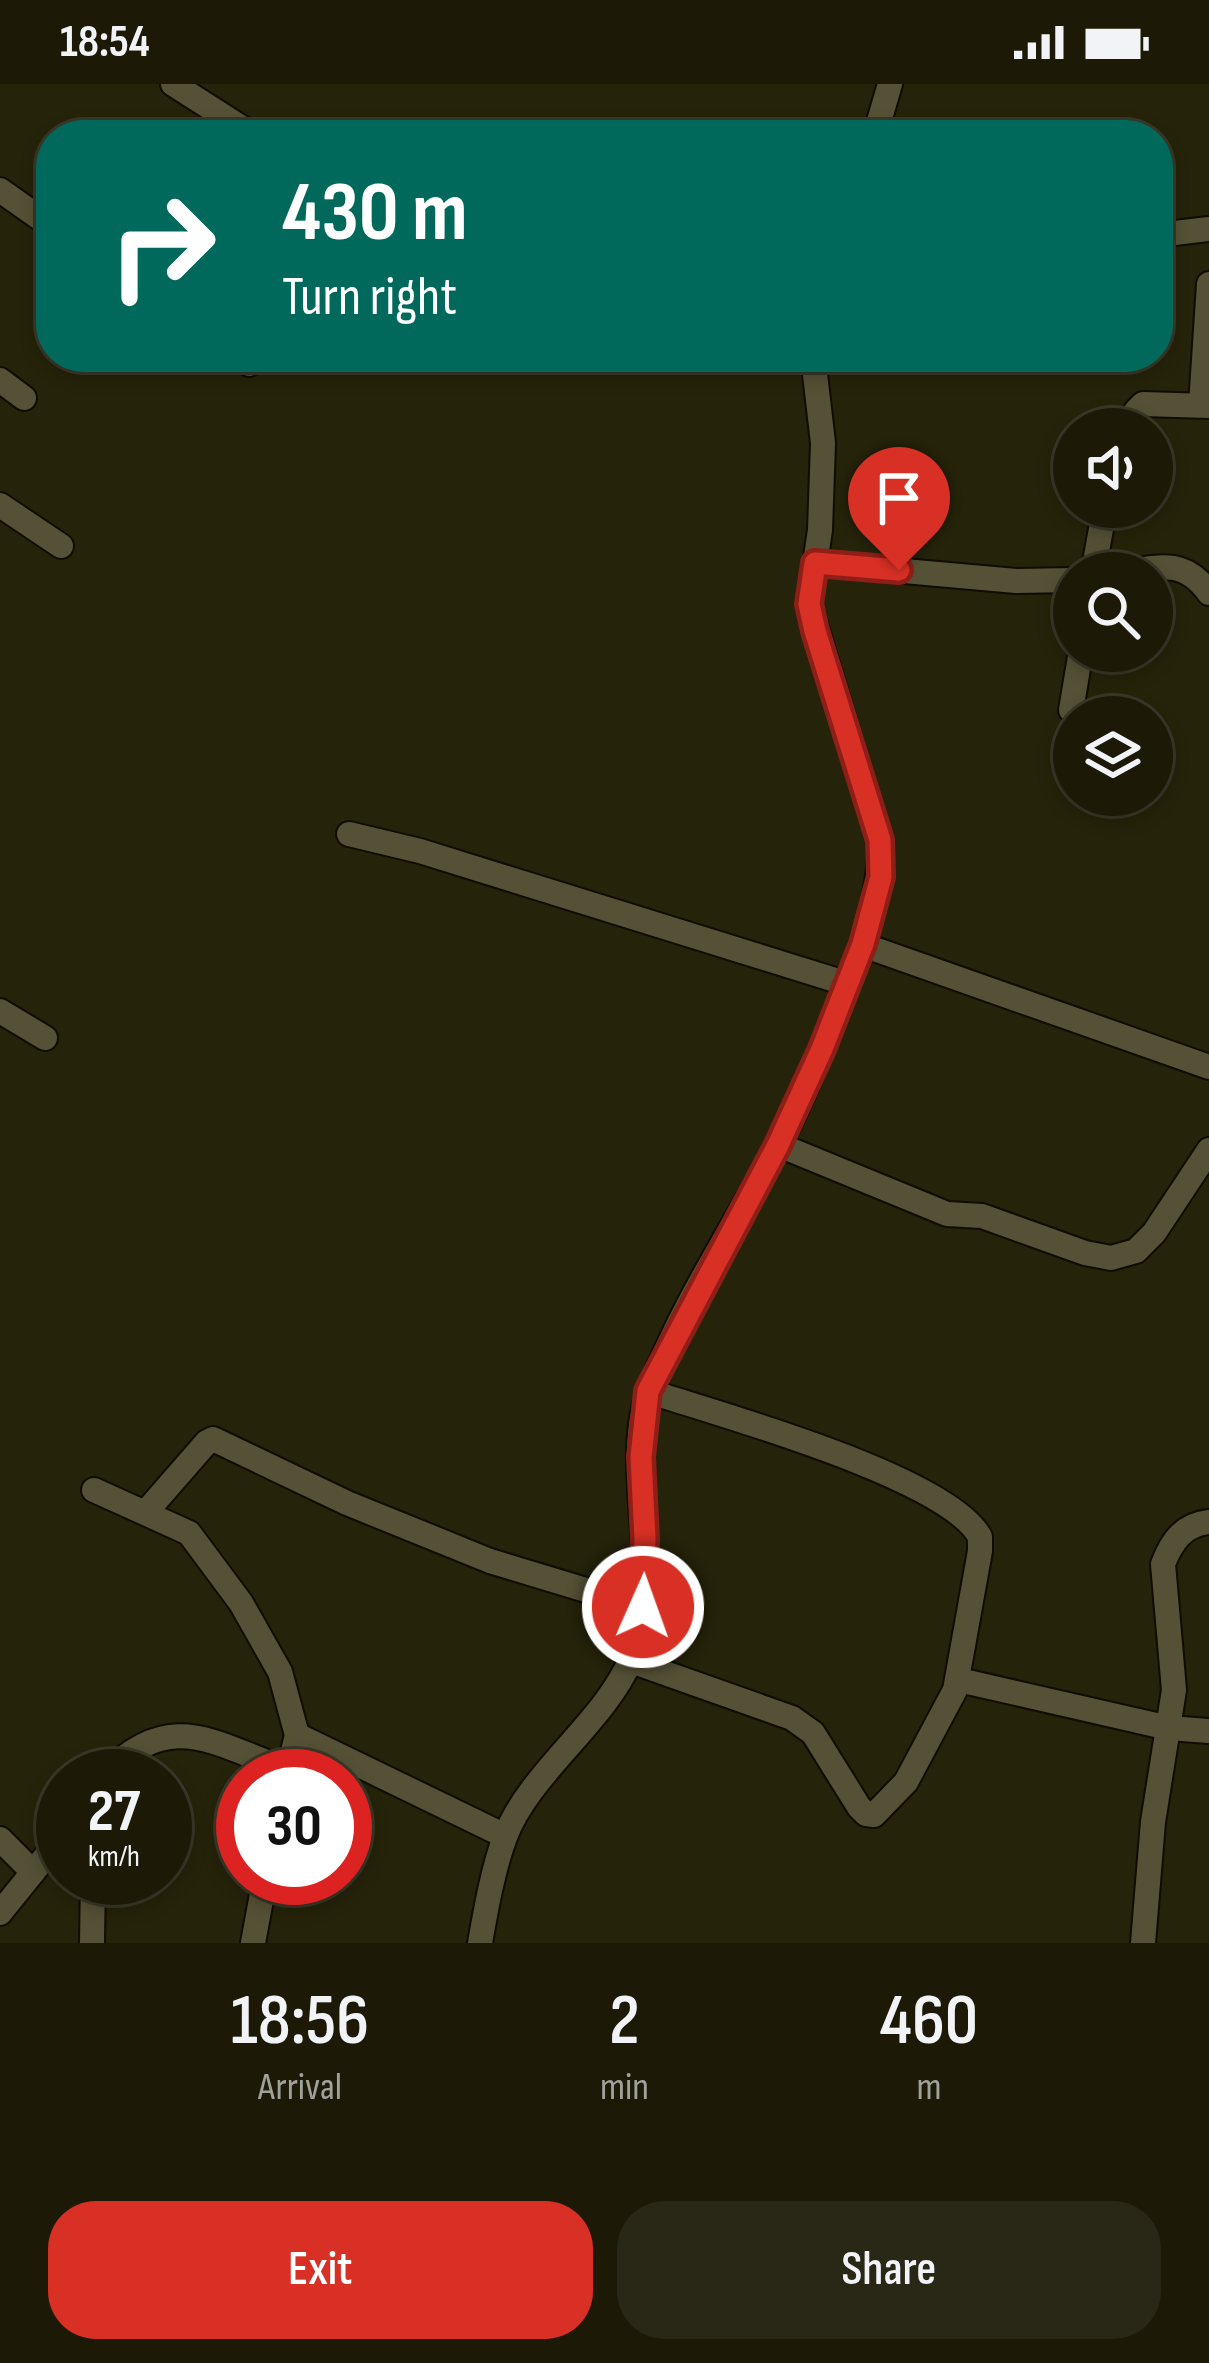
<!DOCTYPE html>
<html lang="en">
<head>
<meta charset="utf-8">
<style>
	body { margin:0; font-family:"Sofia Sans Condensed",sans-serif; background:#292715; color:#f1f3f6; height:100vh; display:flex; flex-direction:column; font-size:45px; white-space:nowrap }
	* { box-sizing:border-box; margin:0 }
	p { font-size:39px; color:#a0a19b }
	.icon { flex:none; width:66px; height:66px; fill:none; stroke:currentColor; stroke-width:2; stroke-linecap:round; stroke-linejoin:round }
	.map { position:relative; height:1859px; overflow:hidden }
	.details { display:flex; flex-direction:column; background:#1c1a07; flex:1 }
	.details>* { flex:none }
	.hud { position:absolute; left:36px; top:36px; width:1137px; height:252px; border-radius:48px; box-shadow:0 6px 18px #0003,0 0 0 3px #3a3828; background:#00695c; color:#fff; overflow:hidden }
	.fabs { position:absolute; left:1053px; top:324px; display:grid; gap:24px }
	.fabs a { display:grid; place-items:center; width:120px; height:120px; border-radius:50%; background:#1c1a07; box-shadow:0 6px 18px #0003,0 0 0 3px #3a3828; font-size:60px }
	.speed { position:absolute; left:36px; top:1665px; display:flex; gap:24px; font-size:60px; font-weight:700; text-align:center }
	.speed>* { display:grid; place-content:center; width:156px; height:156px; border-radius:50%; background:#1c1a07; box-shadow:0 6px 18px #0003,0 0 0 3px #3a3828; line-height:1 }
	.speed small { font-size:30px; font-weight:400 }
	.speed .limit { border:18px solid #d22; background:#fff; color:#111 }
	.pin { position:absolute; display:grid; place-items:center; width:102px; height:102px; color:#fff; margin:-123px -51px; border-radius:50% 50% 50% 0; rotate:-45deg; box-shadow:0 0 12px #0007 }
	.pin .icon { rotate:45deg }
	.me { position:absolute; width:132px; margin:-66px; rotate:2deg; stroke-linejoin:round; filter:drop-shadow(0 0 9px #0008) }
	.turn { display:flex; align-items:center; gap:42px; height:252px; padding:0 48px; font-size:54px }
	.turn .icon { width:156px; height:156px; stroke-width:2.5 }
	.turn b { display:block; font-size:84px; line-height:102px }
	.eta { display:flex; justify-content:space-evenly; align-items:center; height:204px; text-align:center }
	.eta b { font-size:72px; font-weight:600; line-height:84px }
	.cta { display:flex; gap:24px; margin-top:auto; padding:24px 48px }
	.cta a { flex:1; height:138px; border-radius:48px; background:#d93025; color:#fff; font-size:48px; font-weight:600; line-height:138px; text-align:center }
	.cta a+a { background:#292715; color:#f1f3f6 }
	.status { display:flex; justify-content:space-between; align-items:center; height:84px; padding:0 60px; background:#1c1a07; direction:ltr }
	.status svg { height:33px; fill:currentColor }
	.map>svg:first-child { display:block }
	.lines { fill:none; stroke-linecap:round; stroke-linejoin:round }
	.minor-casing { stroke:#0f0c00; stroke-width:28 }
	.minor { stroke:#545136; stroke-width:24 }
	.route-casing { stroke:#8d1f18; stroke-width:30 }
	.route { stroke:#d93025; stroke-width:21 }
</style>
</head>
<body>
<div class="status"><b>18:54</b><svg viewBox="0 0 49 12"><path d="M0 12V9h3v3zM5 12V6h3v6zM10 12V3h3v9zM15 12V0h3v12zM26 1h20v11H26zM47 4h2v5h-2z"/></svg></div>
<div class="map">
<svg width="1209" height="1859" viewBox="0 0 1209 1859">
	<rect width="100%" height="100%" fill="#252309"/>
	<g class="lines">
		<g class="minor-casing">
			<g id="minor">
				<path d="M173,0L253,51"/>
				<path d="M875,51L890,0"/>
				<path d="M0,106L51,142"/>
				<path d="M1158,151L1209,145"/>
				<path d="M238,273L249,280"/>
				<path d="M0,296L24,314"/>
				<path d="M1201,321L1209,200"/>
				<path d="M1131,345L1136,327L1143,320L1209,322"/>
				<path d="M0,421L61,462"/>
				<path d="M815,479L1016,497L1074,496"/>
				<path d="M1093,489L1105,423"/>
				<path d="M1123,489C1160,482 1185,475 1209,509"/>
				<path d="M1071,626L1081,567"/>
				<path d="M349,750L420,767L848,900"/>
				<path d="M863,861L1209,983"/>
				<path d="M0,927L45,954"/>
				<path d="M779,1061L947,1130L982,1132L1085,1169L1111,1174L1136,1167L1154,1149L1209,1066"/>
				<path d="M94,1406L189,1449L241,1519L280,1588L297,1651L287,1692"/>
				<path d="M146,1428L207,1358L213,1355L347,1419L490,1477L642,1523"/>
				<path d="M631,1577L792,1634L813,1649L859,1723L866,1730L874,1731L906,1698L955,1606L980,1467V1453C948,1393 718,1330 648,1307"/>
				<path d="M959,1596L1169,1644L1209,1647"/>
				<path d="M297,1651L505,1752"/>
				<path d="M103,1692C172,1624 209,1658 288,1686"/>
				<path d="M0,1755L33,1788"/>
				<path d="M0,1829L63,1751"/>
				<path d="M92,1859L93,1794"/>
				<path d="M253,1859L265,1794"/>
				<path d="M480,1859C486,1825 493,1785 505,1753C529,1689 604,1639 631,1575C667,1493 619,1383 650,1305C682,1221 734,1142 777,1064C803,1016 822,964 842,913C863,862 881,812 880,756L809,520L820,446L823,359L813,273"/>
				<path d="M1143,1859L1153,1738L1174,1606L1163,1480C1172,1457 1183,1441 1209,1438"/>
			</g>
		</g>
		<use href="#minor" class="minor"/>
	</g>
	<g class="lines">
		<g class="route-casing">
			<path id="route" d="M643,1523L645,1455L641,1373L648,1307L778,1061L822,965L863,860L881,793L880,756L815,547L809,520L815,479L899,486"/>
		</g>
		<use href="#route" class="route"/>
	</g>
</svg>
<div class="fabs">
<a><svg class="icon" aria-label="sound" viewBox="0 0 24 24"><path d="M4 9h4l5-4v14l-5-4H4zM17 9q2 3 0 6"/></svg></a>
<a><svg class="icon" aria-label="search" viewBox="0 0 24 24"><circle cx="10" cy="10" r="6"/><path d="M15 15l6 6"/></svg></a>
<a><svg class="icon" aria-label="layers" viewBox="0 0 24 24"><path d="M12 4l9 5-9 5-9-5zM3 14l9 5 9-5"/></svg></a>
</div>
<div class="speed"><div>27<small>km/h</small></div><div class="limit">30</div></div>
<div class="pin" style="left:899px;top:486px;background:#d93025"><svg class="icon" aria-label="arrive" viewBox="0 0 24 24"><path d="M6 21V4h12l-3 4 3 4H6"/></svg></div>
<svg class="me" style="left:643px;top:1523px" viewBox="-20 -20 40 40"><circle r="17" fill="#d93025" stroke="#fff" stroke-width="3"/><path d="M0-11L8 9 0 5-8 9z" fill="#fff"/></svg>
<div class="hud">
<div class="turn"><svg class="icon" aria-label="right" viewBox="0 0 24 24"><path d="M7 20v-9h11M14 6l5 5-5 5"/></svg><div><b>430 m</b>Turn right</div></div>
</div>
</div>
<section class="details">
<div class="eta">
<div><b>18:56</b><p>Arrival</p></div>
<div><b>2</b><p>min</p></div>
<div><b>460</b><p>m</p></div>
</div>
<div class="cta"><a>Exit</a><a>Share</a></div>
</section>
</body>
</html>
